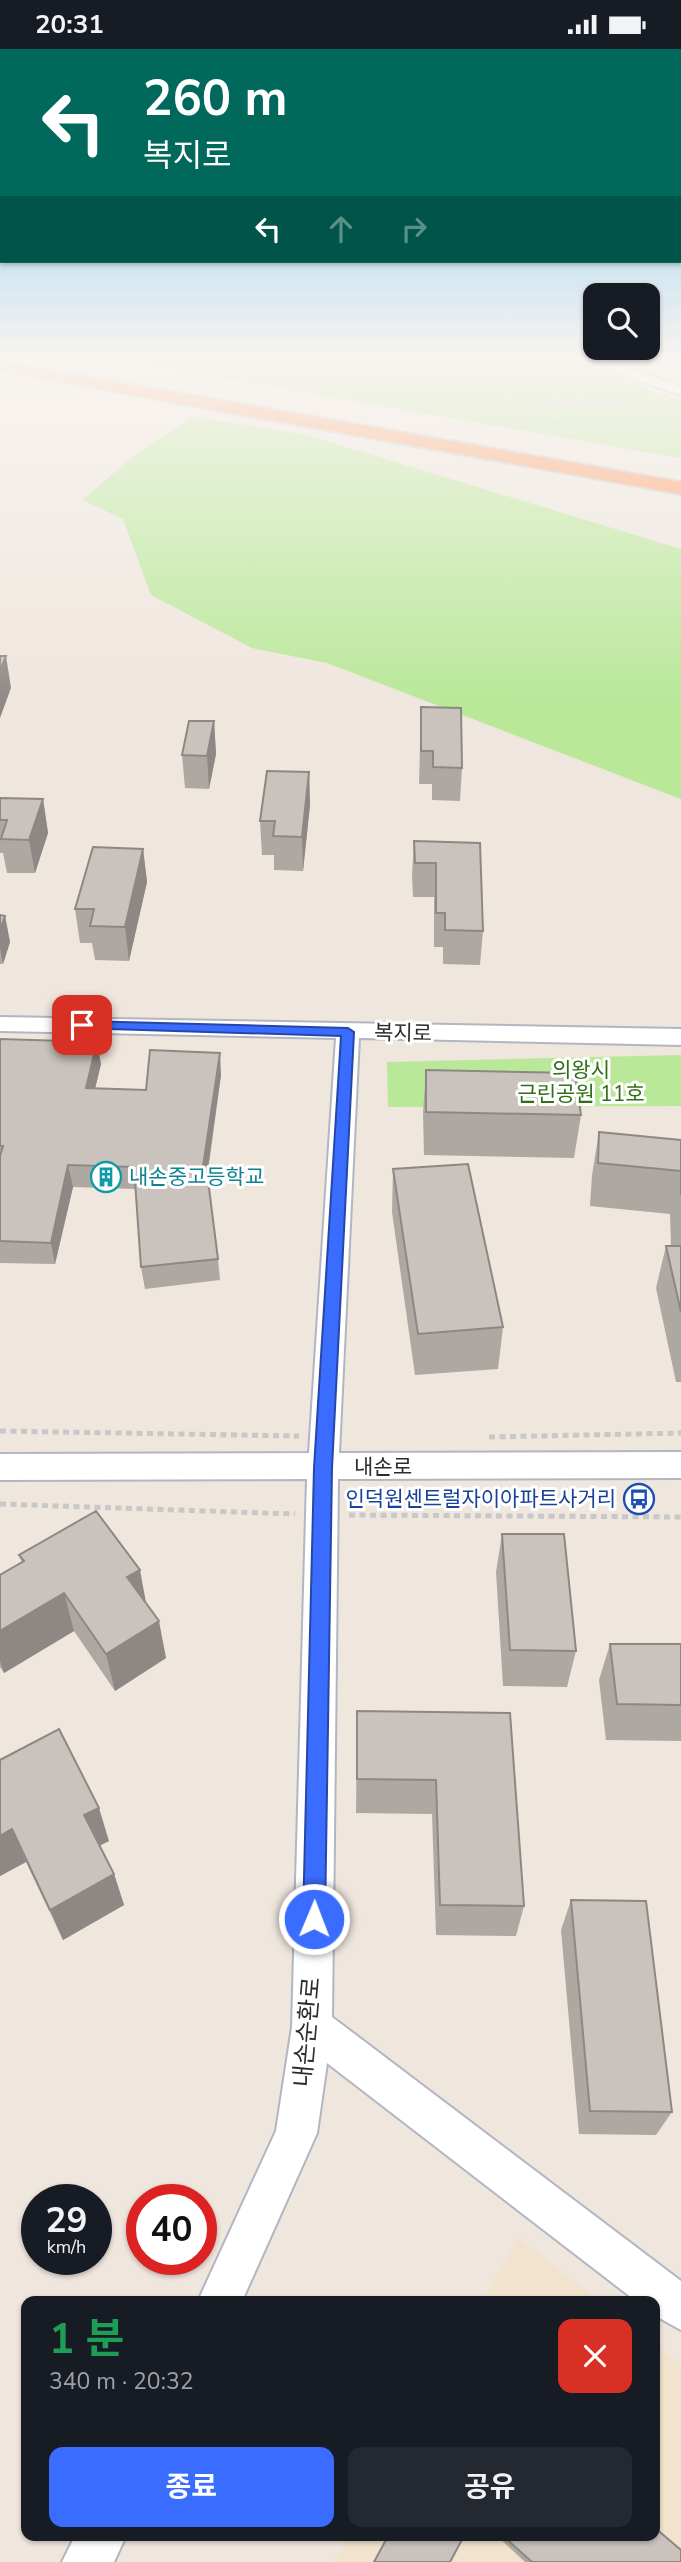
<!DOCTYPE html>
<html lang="ko">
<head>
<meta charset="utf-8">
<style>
	body { margin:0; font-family:"Nunito Sans","Noto Sans KR",sans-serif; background:#242831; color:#f1f3f6; height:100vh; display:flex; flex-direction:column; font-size:26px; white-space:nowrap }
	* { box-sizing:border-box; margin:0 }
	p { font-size:23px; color:#9ea1a6 }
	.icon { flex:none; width:38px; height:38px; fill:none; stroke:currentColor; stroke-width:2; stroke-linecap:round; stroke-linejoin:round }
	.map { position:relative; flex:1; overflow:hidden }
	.sheet { position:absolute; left:21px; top:2247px; width:639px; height:245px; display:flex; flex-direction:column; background:#171b24; border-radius:14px; box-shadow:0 2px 5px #0004 }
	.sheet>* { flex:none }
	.banner { position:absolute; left:0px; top:0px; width:682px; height:214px; box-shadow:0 2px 5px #0004; background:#00695c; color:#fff; overflow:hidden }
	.tools { position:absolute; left:583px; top:234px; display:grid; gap:14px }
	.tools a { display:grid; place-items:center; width:77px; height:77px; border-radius:14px; background:#171b24; box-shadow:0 2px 5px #0004; font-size:35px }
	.speed { position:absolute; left:21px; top:2135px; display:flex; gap:14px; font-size:35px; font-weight:700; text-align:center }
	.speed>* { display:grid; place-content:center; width:91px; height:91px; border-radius:50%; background:#171b24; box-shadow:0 2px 5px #0004; line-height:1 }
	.speed small { font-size:18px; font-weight:400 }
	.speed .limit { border:10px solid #d22; background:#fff; color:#111 }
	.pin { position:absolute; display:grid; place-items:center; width:60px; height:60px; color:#fff; margin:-30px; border-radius:14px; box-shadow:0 4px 10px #0006 }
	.me { position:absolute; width:77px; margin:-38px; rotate:1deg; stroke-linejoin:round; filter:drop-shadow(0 0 5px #0008) }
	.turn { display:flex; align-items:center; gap:24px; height:147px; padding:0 28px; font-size:32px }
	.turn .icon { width:91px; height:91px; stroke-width:2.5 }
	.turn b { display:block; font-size:49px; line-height:60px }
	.lanes { display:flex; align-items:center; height:66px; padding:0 28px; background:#0003; justify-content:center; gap:35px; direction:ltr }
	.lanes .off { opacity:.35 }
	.round { display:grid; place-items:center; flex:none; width:74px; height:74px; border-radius:14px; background:#242831 }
	.overview { display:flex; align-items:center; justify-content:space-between; height:119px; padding:0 28px }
	h1 { font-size:42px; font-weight:700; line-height:52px; color:#1e9e55 }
	.button { display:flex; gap:14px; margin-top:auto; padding:14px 28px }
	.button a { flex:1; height:80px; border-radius:14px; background:#3a6dff; color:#fff; font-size:28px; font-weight:700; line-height:80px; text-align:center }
	.button a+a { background:#242831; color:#f1f3f6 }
	.status { display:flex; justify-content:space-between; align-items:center; height:49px; padding:0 35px; background:#171b24; direction:ltr }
	.status svg { height:19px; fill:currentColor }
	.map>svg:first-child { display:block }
	.education { fill:#f1e3cd }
	.green { fill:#b8e898 }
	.cemetery { fill:#c9d9b4 }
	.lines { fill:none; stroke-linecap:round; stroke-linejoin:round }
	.minor-casing { stroke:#b2b6c1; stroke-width:4 }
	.highway-casing { stroke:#c8c8c8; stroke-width:4 }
	.path-far1 { stroke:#c8c8c8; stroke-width:2.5; stroke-dasharray:2.5 2; stroke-linecap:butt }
	.path { stroke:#c8c8c8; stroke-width:5; stroke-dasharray:6 4.5; stroke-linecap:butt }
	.minor { fill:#fff; fill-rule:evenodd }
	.highway { fill:#ff9558; fill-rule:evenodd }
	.wall { fill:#aea8a3 }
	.shaded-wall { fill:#8d8884 }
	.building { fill:#cac3bd; stroke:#8d8884; stroke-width:2 }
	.route { fill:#3a6dff; stroke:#2647a6; stroke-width:2 }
	.labels { text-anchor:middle; stroke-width:6; stroke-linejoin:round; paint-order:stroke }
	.street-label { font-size:21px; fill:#2c2c2c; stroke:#fff }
	.park-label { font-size:21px; fill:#2f6f16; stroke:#fff }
	.culture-label { font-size:21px; fill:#0d838f; stroke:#fff; text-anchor:start }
	.transit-label { font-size:21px; fill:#164399; stroke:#fff; text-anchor:end }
	.near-street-label { font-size:24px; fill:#2c2c2c; stroke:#fff }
</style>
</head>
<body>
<div class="status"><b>20:31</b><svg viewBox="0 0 49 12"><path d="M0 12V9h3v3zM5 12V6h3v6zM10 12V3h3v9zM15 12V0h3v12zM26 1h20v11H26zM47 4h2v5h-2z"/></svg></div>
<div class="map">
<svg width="681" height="2513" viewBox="0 0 681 2513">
	<rect width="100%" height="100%" fill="#efe6de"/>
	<g class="education">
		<path d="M621,307H681V333L640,320Z"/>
		<path d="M518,2188L599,2252H482Z"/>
		<path d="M655,2296L681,2316V2513H334L349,2487H654Z"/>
	</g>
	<g class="green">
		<path d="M93,307H580L586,314L652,342L681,351V409Z"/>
		<path d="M193,368L303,385L681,500V750L327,614L252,599L151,546L123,470L82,451L135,406Z"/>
		<path d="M681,1006V1057L388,1058L387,1013Z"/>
	</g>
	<path class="cemetery" d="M554,345L601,346L626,356C600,365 570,368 546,351Z"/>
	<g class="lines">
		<g class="minor-casing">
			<g id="minor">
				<path d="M593,307H607L627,318L681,338V346L617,324Z"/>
				<path d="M0,968L681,980V996L359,989L339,1404L681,1403V1429L338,1430L332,1968L681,2232V2281L654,2266V2252H636L327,2014L317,2084L242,2252H198L276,2082L292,1978L307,1430L0,1431V1405L309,1404L336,989L0,982Z"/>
				<path d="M75,2487H126L114,2513H62Z"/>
			</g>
		</g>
		<g class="highway-casing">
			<path id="highway" d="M0,312L681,433V445L0,322Z"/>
		</g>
		<path class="path-far1" d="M469,307C486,313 511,318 521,335C527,344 528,356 536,364C558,386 650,378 681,375"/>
		<g class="path">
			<path d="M0,1382L299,1387"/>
			<path d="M489,1388L681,1384"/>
			<path d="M0,1455L295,1465"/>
			<path d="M349,1466L681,1468"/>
		</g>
		<use href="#minor" class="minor"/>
		<use href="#highway" class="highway"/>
	</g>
	<g class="wall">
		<path d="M421,658L462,719L460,752L432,751V735H419Z"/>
		<path d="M214,672L216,705L209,740L185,739L182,706Z"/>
		<path d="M309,723L310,756L303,822L274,821V806H262L260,772Z"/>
		<path d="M0,749L43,750L48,784L35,824H7L3,804H0Z"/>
		<path d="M414,792L480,794L483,882L480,916L443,915V898H434V848H413L412,826Z"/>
		<path d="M143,800L147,833L129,912L95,911L92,894H80L75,860Z"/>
		<path d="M0,866L5,867L10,893L3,915H0Z"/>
		<path d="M0,990L101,1015L95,1039L146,1041L221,1026L207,1130L218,1210L220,1231L145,1240L141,1218L135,1140L73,1138L55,1215L0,1214Z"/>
		<path d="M426,1021L581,1066L574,1109L424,1106L423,1064Z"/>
		<path d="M599,1083L681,1091V1333H676L656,1239L666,1197H671L670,1165L590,1157L592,1126Z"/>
		<path d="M393,1120L503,1278L498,1320L415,1326L392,1163Z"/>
		<path d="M502,1485L576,1602L567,1638L503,1637L496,1523Z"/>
		<path d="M19,1506L146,1554L166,1609L115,1642L74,1582L4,1624L0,1618V1526L22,1514Z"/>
		<path d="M610,1595H681V1692L606,1691L599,1631Z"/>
		<path d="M357,1662L510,1664L524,1857L516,1887L436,1886L432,1765L356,1764Z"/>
		<path d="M0,1711L109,1792L100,1796L114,1825L124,1856L63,1891L26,1813L0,1827Z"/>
		<path d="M571,1851L672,2063L656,2086L579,2085L561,1881Z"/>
		<path d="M497,2487H654L681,2513H525Z"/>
	</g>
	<g class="shaded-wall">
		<path d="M6,607L11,639L0,669V622Z"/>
		<path d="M214,672L216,705L209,740L207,707Z"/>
		<path d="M309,723L310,756L303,822L302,788Z"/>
		<path d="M43,750L48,784L35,824L29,791Z"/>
		<path d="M143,800L147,833L129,912L125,878Z"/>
		<path d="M5,867L10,893L3,915L0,899V881Z"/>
		<path d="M97,993L101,1015L90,1061L86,1039Z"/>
		<path d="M220,1004L221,1026L205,1139L203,1117Z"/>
		<path d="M68,1116L73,1138L55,1215L51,1194Z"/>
		<path d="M140,1521L147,1559L127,1528Z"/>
		<path d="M64,1544L74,1582L4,1624L0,1612V1582Z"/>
		<path d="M159,1572L166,1609L115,1642L106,1605Z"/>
		<path d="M99,1759L109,1792L95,1799L84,1766Z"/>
		<path d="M12,1780L26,1813L0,1827V1787Z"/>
		<path d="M114,1825L124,1856L63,1891L50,1861Z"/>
	</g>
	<g class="building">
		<path d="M0,607H6L0,622Z"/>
		<path d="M421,658L461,659L462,719L433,718V702H421Z"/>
		<path d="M189,672H214L207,707L182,706Z"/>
		<path d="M267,722L309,723L302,788L273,787L275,772H260Z"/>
		<path d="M0,749L43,750L29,791L1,790L7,771H0Z"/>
		<path d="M414,792L480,794L483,882L445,881V864H436V814H415Z"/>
		<path d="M93,798L143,800L125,878L90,877L94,860H75Z"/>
		<path d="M0,866L5,867L0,881Z"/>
		<path d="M0,990L97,993L86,1039L146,1041L150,1001L220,1004L203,1117L209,1139L218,1210L141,1218L134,1118L68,1116L51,1194L0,1192V1107L3,1097H0Z"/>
		<path d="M426,1021L575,1024L581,1066L426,1063Z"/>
		<path d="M599,1083L681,1091V1146V1122L598,1114Z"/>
		<path d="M468,1115L503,1278L418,1285L393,1120Z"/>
		<path d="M666,1197H681V1263Z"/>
		<path d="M96,1462L140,1521L127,1528L159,1572L106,1605L64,1544L0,1582V1526L24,1512L19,1506Z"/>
		<path d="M502,1485H564L576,1602L510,1601Z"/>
		<path d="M610,1595H681V1656L617,1655Z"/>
		<path d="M357,1662L510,1664L524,1857L440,1856L436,1731L357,1730Z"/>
		<path d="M59,1680L99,1759L84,1766L114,1825L50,1861L12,1780L0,1787V1711Z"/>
		<path d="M571,1851L646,1852L672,2063L590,2062Z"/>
		<path d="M654,2478L681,2501V2513H532L503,2487H654Z"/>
		<path d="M388,2487H464L450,2513H374Z"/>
	</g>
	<linearGradient id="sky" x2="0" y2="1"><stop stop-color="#76c4ee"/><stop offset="0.47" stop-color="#f8f4f0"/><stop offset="1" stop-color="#f8f4f0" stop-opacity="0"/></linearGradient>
	<rect width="681" height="658" fill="url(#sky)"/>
	<path class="route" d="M82,972L348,979L354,983L332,1419L325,1870L322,1878L314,1881L307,1878L303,1870L314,1419L341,987L77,979L75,976Z"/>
	<defs>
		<g id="building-ring" transform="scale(1.575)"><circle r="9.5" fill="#fff" stroke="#0f9aa8" stroke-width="1.5"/><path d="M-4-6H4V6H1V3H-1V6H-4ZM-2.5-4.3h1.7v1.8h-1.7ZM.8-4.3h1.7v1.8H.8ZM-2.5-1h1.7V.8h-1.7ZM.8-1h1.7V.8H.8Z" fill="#0f9aa8"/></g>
		<g id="bus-ring" transform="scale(1.575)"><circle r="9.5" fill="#fff" stroke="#1a4fb4" stroke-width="1.5"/><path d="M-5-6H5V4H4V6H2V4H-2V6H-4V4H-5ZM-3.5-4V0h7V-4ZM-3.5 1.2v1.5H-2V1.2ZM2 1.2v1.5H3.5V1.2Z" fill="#1a4fb4"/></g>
	</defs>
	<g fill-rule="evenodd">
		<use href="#building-ring" x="106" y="1128"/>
		<use href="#bus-ring" x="639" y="1450"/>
	</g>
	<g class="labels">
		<g class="street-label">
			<text transform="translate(403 984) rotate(1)" y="7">복지로</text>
			<text x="383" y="1425">내손로</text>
		</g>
		<g class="park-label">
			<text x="581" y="1028">의왕시<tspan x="581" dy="24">근린공원 11호</tspan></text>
		</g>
		<g class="culture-label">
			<text x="129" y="1135">내손중고등학교</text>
		</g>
		<g class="transit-label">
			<text x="616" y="1457">인덕원센트럴자이아파트사거리</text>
		</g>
		<g class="near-street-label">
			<text transform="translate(307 1983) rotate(-85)" y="8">내손순환로</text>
		</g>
	</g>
</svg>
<div class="tools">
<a><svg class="icon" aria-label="search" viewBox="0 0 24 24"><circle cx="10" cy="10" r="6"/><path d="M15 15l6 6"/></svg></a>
</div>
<div class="speed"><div>29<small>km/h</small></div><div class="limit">40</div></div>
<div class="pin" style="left:82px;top:976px;background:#d93025"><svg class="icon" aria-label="arrive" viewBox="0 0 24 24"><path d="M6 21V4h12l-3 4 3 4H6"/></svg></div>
<svg class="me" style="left:314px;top:1870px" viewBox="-20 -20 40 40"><circle r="17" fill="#3a6dff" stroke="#fff" stroke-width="3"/><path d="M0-11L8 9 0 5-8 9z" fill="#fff"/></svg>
<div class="banner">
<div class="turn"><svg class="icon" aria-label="left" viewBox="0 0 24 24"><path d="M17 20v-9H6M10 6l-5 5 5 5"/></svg><div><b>260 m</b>복지로</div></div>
<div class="lanes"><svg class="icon" aria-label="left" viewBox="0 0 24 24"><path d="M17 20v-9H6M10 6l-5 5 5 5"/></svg><svg class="icon off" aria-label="ahead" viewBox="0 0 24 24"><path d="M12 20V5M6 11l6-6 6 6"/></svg><svg class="icon off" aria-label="right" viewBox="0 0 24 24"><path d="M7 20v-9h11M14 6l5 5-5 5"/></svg></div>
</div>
<section class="sheet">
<div class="overview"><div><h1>1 분</h1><p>340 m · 20:32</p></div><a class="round" style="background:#d93025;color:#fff"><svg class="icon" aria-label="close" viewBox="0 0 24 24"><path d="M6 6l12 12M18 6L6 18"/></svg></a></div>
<div class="button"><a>종료</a><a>공유</a></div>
</section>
</div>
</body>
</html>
